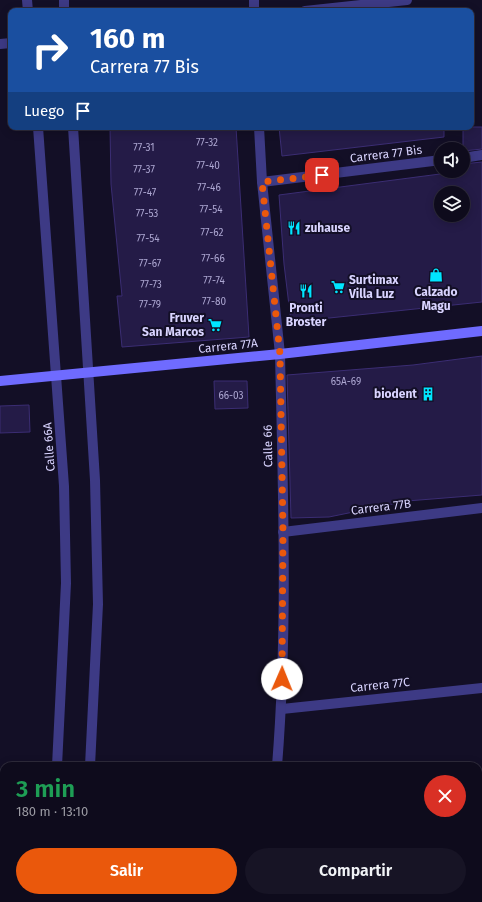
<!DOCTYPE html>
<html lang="es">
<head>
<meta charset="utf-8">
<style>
	body { margin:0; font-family:"Fira Sans",sans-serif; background:#171425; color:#f1f3f6; height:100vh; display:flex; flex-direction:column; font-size:15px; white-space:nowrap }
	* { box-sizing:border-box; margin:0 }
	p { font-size:13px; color:#9b9ba3 }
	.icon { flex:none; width:22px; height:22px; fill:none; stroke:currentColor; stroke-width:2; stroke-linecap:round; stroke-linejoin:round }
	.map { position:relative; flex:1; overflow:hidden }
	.sheet { position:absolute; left:0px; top:762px; width:482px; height:140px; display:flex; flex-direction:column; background:#0e0b1c; border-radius:12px 12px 0 0; box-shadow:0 2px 10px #0003,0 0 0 1px #2e2b3b }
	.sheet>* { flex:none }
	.guide { position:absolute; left:8px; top:8px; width:466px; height:122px; border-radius:8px; box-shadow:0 2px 10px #0003,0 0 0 1px #2e2b3b; background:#1a4fa0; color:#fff; overflow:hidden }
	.controls { position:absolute; left:434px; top:142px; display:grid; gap:8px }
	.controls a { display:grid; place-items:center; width:36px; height:36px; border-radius:50%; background:#0e0b1c; box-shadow:0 2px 10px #0003,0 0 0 1px #2e2b3b; font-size:20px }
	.pin { position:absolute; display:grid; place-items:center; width:34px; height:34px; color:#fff; margin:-17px; border-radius:8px; box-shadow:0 2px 6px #0006 }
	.me { position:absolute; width:44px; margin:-22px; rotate:1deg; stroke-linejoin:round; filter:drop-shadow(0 0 3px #0008) }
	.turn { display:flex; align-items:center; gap:14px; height:84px; padding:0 16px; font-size:18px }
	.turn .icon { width:52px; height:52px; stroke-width:2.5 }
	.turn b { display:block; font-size:28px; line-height:34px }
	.then { display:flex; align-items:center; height:38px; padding:0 16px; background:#0003; gap:8px; font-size:15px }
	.round { display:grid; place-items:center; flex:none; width:42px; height:42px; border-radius:21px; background:#171425 }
	.summary { display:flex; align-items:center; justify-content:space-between; height:68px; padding:0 16px }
	h1 { font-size:24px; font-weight:600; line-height:30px; color:#1e9e55 }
	.primary-button { display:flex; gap:8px; margin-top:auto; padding:8px 16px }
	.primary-button a { flex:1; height:46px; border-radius:24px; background:#ea580c; color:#fff; font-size:16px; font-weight:600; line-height:46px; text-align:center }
	.primary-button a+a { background:#171425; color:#f1f3f6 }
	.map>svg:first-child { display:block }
	.building { fill:#241b47; stroke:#3b2d73; fill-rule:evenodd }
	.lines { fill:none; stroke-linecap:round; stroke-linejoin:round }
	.pedestrian { stroke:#3d3a85; stroke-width:10 }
	.minor { stroke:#3d3a85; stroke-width:10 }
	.tertiary { stroke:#3d3a85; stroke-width:10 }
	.secondary { stroke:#6f6bff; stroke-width:10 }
	.route { stroke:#ea580c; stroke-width:7; stroke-dasharray:0 12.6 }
	.labels { text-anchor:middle; stroke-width:4; stroke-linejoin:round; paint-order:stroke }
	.number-label { font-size:10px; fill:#aca6d1 }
	.street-label { font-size:12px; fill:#d9d4ff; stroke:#130f26 }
	.poi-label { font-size:12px; font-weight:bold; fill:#d9d4ff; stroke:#130f26; text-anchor:start }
</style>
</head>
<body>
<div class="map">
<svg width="482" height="902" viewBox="0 0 482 902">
	<rect width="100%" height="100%" fill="#130f26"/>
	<g class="building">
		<path d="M110,127H236L249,337L122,347L117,296H122L111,184Z"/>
		<path d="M279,127H444V137L282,156Z"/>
		<path d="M463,127H482V149L463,151Z"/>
		<path d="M482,162V302L291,322L284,264L279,195L463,171V164ZM441,193H463V215H441Z"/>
		<path d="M482,356V495L407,501L329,517L291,518L287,375L413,365Z"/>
		<path d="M214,381H247L248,408L215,409Z"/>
		<path d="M29,405L30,432L0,433V406Z"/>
	</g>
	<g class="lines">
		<path class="pedestrian" d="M0,840L4,841"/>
		<g class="minor">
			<path d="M64,0V11"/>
			<path d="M305,11L407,0"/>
			<path d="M0,44L11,43"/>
			<path d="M463,158L482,155"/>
			<path d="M262,182L441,160"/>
			<path d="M283,532L482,508"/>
			<path d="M282,709L482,688"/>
			<path d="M277,766C288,629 283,491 280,354"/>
			<path d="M478,858H482"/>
			<path d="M264,902V898"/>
		</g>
		<g class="tertiary">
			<path d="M27,0L28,11"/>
			<path d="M254,11V0"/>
			<path d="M38,127L64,486L66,583L57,766"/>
			<path d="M73,127L95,480L98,604L90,766"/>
			<path d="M259,127L262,182L280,354"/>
			<path d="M45,902V898"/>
			<path d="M78,902V898"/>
		</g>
		<path class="secondary" d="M0,381L280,354L482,331"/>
	</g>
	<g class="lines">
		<path class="route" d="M282,679L283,532L280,354L262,182L322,175"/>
	</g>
	<defs>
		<g id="restaurant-bare" transform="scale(1.08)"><path d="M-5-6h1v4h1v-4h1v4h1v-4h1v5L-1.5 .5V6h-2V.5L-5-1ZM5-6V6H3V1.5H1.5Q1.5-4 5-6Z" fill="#00e5ff" stroke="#130f26" stroke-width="2.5" paint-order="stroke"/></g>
		<g id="shop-bare" transform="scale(1.08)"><path d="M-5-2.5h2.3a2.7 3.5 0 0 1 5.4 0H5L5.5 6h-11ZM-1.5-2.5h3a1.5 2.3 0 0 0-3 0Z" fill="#00e5ff" stroke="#130f26" stroke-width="2.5" paint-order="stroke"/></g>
		<g id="supermarket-bare" transform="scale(1.08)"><path d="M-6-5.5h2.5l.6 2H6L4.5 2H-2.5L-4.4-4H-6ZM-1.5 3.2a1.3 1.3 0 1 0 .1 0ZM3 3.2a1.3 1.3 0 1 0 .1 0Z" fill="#00e5ff" stroke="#130f26" stroke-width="2.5" paint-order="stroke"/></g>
		<g id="building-bare" transform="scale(1.08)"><path d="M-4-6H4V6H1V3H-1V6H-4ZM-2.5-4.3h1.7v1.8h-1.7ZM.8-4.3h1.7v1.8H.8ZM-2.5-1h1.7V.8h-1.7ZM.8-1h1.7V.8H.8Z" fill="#00e5ff" stroke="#130f26" stroke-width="2.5" paint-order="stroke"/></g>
	</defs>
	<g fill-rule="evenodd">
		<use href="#restaurant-bare" x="294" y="228"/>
		<use href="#shop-bare" x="436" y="275"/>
		<use href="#supermarket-bare" x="338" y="287"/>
		<use href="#restaurant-bare" x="306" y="291"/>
		<use href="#supermarket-bare" x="215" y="325"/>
		<use href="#building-bare" x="428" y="394"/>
	</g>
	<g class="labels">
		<g class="number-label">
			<text x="207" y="146">77-32</text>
			<text x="144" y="151">77-31</text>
			<text x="208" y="169">77-40</text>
			<text x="144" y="173">77-37</text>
			<text x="209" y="191">77-46</text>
			<text x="145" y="196">77-47</text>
			<text x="211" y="213">77-54</text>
			<text x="147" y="217">77-53</text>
			<text x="212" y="236">77-62</text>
			<text x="148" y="242">77-54</text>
			<text x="213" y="262">77-66</text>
			<text x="150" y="267">77-67</text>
			<text x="214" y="284">77-74</text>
			<text x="151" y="288">77-73</text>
			<text x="214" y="305">77-80</text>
			<text x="150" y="308">77-79</text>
			<text x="346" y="385">65A-69</text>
			<text x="231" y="399">66-03</text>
		</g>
		<g class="street-label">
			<text transform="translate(386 154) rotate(-7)" y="4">Carrera 77 Bis</text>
			<text transform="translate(228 346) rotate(-6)" y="4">Carrera 77A</text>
			<text transform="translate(268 446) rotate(-91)" y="4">Calle 66</text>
			<text transform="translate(49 447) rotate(-94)" y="4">Calle 66A</text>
			<text transform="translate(381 507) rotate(-7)" y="4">Carrera 77B</text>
			<text transform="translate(380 685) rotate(-6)" y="4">Carrera 77C</text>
		</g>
		<g class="poi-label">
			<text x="305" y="232">zuhause</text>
			<text x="349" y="284">Surtimax<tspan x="349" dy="14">Villa Luz</tspan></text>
			<text x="436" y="296" text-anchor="middle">Calzado<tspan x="436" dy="14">Magu</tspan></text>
			<text x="306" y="312" text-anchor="middle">Pronti<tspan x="306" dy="14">Broster</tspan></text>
			<text x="204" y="322" text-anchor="end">Fruver<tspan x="204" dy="14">San Marcos</tspan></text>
			<text x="417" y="398" text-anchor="end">biodent</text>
		</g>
	</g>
</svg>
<div class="controls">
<a><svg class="icon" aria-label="sound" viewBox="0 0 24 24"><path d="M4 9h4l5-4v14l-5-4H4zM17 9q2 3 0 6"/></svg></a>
<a><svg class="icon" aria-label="layers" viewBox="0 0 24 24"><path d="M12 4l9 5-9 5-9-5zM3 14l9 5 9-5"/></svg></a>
</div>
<div class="pin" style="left:322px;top:175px;background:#d93025"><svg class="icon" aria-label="arrive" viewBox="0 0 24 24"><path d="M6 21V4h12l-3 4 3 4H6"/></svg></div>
<svg class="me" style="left:282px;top:679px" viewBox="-20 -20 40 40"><circle r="19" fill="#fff"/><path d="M0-13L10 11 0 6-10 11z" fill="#ea580c"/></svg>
<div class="guide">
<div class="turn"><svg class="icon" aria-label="right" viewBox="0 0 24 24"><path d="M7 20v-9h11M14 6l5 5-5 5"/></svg><div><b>160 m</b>Carrera 77 Bis</div></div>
<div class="then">Luego<svg class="icon" aria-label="arrive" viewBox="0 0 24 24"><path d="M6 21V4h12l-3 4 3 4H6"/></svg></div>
</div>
<section class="sheet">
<div class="summary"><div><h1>3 min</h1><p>180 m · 13:10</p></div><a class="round" style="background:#d93025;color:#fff"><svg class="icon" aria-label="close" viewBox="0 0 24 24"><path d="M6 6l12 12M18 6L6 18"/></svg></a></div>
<div class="primary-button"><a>Salir</a><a>Compartir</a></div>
</section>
</div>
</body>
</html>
